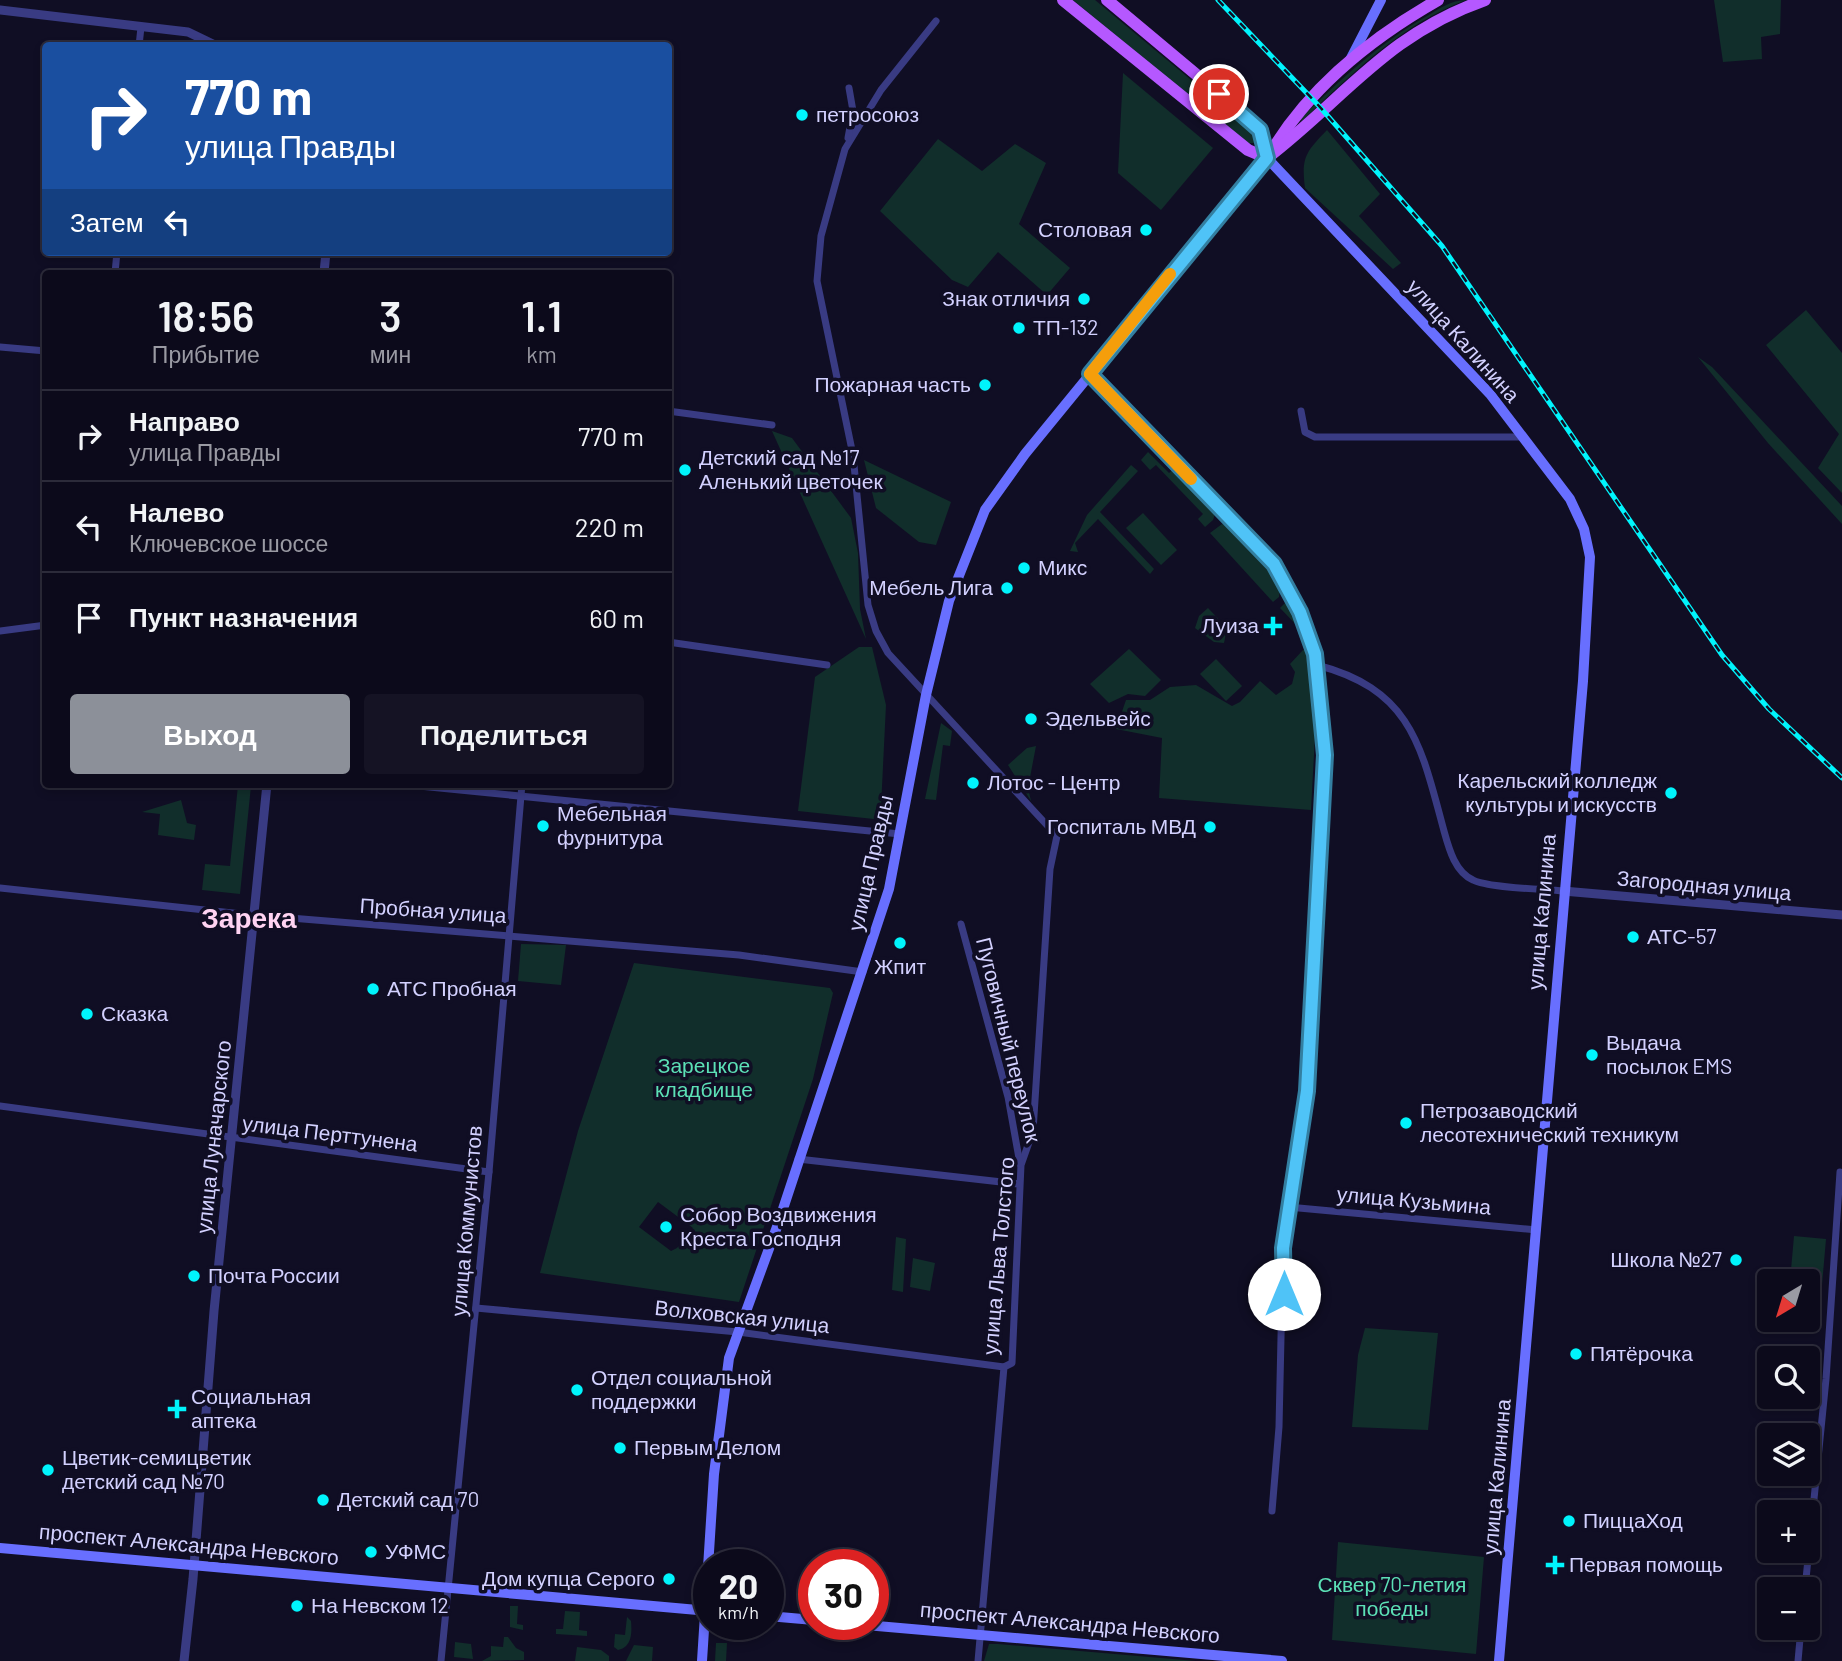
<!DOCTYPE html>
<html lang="ru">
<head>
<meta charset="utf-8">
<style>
	body { margin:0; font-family:Barlow,sans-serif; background:#151324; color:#f1f3f6; height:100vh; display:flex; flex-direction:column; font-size:26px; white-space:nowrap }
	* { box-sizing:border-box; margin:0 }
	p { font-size:23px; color:#9a9aa3 }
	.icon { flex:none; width:38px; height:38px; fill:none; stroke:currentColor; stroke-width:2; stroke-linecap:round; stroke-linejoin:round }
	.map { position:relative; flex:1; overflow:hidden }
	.sheet { position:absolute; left:42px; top:270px; width:630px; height:518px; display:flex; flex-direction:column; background:#0c0a1b; border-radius:7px; box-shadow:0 4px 10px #0003,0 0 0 2px #2c2b3a }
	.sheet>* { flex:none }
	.top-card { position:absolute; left:42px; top:42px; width:630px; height:214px; border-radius:7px; box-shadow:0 4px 10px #0003,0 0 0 2px #2c2b3a; background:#1a4fa0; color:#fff; overflow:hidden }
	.needle { width:46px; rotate:218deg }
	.fabs { position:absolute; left:1757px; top:1269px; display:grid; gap:14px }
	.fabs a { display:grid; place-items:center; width:63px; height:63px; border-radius:7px; background:#0c0a1b; box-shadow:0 4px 10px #0003,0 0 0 2px #2c2b3a; font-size:35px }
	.speed { position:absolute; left:693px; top:1549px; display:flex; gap:14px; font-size:35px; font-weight:700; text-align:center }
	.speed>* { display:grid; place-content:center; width:91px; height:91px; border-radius:50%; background:#0c0a1b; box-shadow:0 4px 10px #0003,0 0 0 2px #2c2b3a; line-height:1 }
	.speed small { font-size:18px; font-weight:400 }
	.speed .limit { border:10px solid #d22; background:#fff; color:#111 }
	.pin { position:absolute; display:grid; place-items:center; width:60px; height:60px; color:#fff; margin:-30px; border:4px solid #fff; border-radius:50%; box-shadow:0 2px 7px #0007 }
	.me { position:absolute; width:77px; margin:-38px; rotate:0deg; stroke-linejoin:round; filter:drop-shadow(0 0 5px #0008) }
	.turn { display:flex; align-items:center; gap:24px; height:147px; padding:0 28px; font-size:32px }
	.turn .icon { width:91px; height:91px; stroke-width:2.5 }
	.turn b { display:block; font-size:49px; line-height:60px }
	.then { display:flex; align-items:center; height:66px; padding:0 28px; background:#0003; gap:14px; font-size:26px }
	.eta { display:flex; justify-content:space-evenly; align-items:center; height:119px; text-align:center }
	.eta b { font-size:42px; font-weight:600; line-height:49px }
	.button { display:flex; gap:14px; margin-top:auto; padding:14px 28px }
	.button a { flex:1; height:80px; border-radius:7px; background:#8c9099; color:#fff; font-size:28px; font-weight:600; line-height:80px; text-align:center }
	.button a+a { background:#151324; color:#f1f3f6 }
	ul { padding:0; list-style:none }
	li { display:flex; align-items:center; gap:21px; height:91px; padding:0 28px; border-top:2px solid #2c2b3a }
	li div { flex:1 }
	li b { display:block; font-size:26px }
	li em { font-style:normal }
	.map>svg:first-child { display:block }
	.green { fill:#112e2b; fill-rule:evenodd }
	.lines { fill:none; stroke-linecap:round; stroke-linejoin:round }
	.minor { stroke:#393b83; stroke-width:7 }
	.tertiary { stroke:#393b83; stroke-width:9 }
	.secondary { stroke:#686fff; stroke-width:10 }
	.primary { stroke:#b558ff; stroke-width:12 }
	.rail-casing { stroke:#00f4fc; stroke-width:5 }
	.rail { stroke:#100e24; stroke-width:2.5; stroke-dasharray:8; stroke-linecap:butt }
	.route-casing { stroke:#337fa1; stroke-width:18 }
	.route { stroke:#4fc3f7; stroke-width:12 }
	.slow { stroke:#f59e0b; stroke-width:12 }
	.poi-dot { fill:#00f4fc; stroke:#100e24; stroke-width:2.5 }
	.labels { text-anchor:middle; stroke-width:7; stroke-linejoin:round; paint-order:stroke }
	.poi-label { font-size:21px; fill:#d3d1ff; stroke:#100e24; text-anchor:start }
	.street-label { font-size:21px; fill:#d3d1ff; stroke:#100e24 }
	.park-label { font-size:21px; fill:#5ce0b6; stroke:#100e24 }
	.district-label { font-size:28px; font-weight:bold; fill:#ffd3f2; stroke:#100e24 }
</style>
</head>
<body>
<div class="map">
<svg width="1842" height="1661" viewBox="0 0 1842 1661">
	<rect width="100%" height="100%" fill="#100e24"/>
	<g class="green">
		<path d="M1073,0H1095L1256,134L1257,143H1247Z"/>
		<path d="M1466,0C1400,25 1352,74 1302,121L1300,119C1340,80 1378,44 1427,16C1439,9 1451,0 1466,0Z"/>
		<path d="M1714,0H1781L1780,34L1761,37L1762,59L1723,62Z"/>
		<path d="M1123,73L1213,148L1161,210L1118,173Z"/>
		<path d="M1327,130L1380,194L1359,216L1401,263L1393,269L1305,188C1301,157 1306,152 1327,130Z"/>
		<path d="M938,139L982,171L1015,144L1046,163L1019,224L1070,268L1047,295L998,252L968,287L952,280L880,211Z"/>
		<path d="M1806,310L1842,353V493L1818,468L1839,434L1766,345Z"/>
		<path d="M1698,357L1712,367L1842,506V524L1768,443Z"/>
		<path d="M772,431L792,438L851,518L858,553L860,609L866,639Z"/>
		<path d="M1148,452L1169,473L1175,468L1216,511L1213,520L1205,527L1198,519L1203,514L1156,465L1150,470L1141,460Z"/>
		<path d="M864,460L951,502L936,545L919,542L876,508Z"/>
		<path d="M1131,465L1138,471L1100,512L1154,569L1150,574L1098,519L1075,543L1078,552L1070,551L1087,515Z"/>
		<path d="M1143,513L1177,550L1161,565L1126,528Z"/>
		<path d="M1222,524L1231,527L1269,569L1280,589L1279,597L1273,602L1210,533Z"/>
		<path d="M1285,603L1292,606L1302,631L1280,608Z"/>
		<path d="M1208,608L1227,628L1224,643L1214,642L1195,628L1199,616Z"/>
		<path d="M859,647H872L886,705L881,807L874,819L798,811L815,677Z"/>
		<path d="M1129,649L1161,680L1145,696L1128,694L1109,703L1090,684Z"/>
		<path d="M1303,650H1309L1315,736L1311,810L1159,798L1162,738L1116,729L1126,700H1150L1170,687L1196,685L1232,706L1240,702L1260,681L1276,695L1292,684L1295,672L1290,664Z"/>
		<path d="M1216,659L1242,686L1226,701L1200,674Z"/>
		<path d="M941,723L952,731L950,746L943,745L936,800L925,799Z"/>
		<path d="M1036,746L1028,788L1031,801L1008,765L1027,748Z"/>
		<path d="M238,785L251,786L240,894L202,890L205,864L230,866Z"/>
		<path d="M181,800L187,823L196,825L194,840L158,835L160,814L142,812Z"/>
		<path d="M521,944L566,945L561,985L518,981Z"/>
		<path d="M634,963L830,988L833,993L813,1079L739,1302L540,1273L578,1131ZM658,1202L693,1228L677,1248L671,1251L639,1227Z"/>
		<path d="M1794,1236L1826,1239L1819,1320L1808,1319V1281H1790Z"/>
		<path d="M896,1237L906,1239L903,1292L892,1290Z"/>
		<path d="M913,1258L935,1263L930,1291L910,1287Z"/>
		<path d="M1365,1328L1438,1333L1428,1430L1352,1427L1358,1355Z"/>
		<path d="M1338,1542L1484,1557L1476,1654L1332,1640Z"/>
		<path d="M510,1606H518L517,1624L523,1625V1630L510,1627Z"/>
		<path d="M565,1611L580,1612L579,1630L587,1631V1636L556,1634V1629H563Z"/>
		<path d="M627,1617L631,1621C632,1633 632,1647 618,1650L614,1647L615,1634L625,1635Z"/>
		<path d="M504,1637H508L516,1648L524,1652V1660L482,1661L491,1656V1646L503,1647Z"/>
		<path d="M455,1642L471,1644L473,1659L454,1657Z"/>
		<path d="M716,1643H727L726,1661H715Z"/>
		<path d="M989,1644H998L1196,1661H984Z"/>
		<path d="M634,1645L653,1647L652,1661H626Z"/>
		<path d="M577,1647L601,1650L609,1656V1661H575Z"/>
	</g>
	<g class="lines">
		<g class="minor">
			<path d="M936,21L881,90L845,149L821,236L817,281L853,455L868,605L876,631L888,653L1057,836L1050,869L1033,1131L1021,1165L1012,1363L1004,1367L978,1661"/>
			<path d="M139,46L141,27"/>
			<path d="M848,138L853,111L849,88"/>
			<path d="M115,273L117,252"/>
			<path d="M0,347L46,351"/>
			<path d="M1090,375L1274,564L1300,612L1317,665L1325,755L1307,1091L1283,1248L1279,1427L1272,1511"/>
			<path d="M668,411L772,425"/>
			<path d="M1301,411L1305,432L1315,437H1522"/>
			<path d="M0,631L46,625"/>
			<path d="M668,642L827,665"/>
			<path d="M1317,665C1412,690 1421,746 1444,831C1449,849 1455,872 1473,880C1488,888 1543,889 1563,891"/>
			<path d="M399,784L900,834"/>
			<path d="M0,888L242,914L739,955L863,972"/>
			<path d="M961,924L1008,1097L1020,1164"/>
			<path d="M0,1106L489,1172"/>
			<path d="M798,1159L1019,1184"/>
			<path d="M1288,1207L1537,1230"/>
			<path d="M476,1308L738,1332L1004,1367"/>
			<path d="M1805,1589L1826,1379L1840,1172"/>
			<path d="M441,1661L489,1172L522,784"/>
			<path d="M1798,1661L1801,1628"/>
		</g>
		<g class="tertiary">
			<path d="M0,10L188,32L217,46"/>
			<path d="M324,273L326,252"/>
			<path d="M1563,891L1842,915"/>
			<path d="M184,1661L193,1579L214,1311L267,784"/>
		</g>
		<g class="secondary">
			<path d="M1350,60L1381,0"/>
			<path d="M0,1548L709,1611"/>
			<path d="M768,1616L814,1620"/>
			<path d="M854,1624L1282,1661"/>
			<path d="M702,1661L714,1474L729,1358L778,1224L889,889L926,695L949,601L985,510L1025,454L1267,158L1490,394L1570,499L1584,529L1590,557L1583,681L1499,1661"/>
		</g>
		<g class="primary">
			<path d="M1063,0L1248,150L1267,158"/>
			<path d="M1107,0L1253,122L1260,130L1267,158"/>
			<path d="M1271,152C1310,87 1373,37 1438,0"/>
			<path d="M1267,158C1344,99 1387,34 1485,0"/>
		</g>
		<g class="rail-casing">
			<path id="rail" d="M1218,0L1319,106L1442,246L1722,655L1769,709L1842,778"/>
		</g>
		<use href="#rail" class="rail"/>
	</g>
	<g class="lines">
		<g class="route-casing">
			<path id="route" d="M1219,94L1260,130L1267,158L1090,374L1274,564L1300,612L1315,654L1325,755L1307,1091L1283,1248L1284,1294"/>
		</g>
		<use href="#route" class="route"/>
		<path class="slow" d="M1170,274L1090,374L1191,479"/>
	</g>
	<g class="poi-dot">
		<circle cx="802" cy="115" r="7"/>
		<circle cx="1146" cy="230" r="7"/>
		<circle cx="1084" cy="299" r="7"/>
		<circle cx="1019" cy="328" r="7"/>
		<circle cx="985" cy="385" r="7"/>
		<circle cx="685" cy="470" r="7"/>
		<circle cx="1024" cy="568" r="7"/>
		<circle cx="1007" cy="588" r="7"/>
		<path d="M1269.5 615.5h7v7h7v7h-7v7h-7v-7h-7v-7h7z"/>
		<circle cx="1031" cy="719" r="7"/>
		<circle cx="973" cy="783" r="7"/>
		<circle cx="1671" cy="793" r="7"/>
		<circle cx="543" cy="826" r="7"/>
		<circle cx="1210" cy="827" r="7"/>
		<circle cx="1633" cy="937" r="7"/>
		<circle cx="900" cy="943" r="7"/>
		<circle cx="373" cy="989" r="7"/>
		<circle cx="87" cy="1014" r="7"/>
		<circle cx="1592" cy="1055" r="7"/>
		<circle cx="1406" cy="1123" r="7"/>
		<circle cx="666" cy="1227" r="7"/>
		<circle cx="1736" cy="1260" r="7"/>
		<circle cx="194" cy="1276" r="7"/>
		<circle cx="1576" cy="1354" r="7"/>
		<circle cx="577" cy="1390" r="7"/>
		<path d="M173.5 1398.5h7v7h7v7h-7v7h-7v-7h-7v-7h7z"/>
		<circle cx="620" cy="1448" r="7"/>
		<circle cx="48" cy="1470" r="7"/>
		<circle cx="323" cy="1500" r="7"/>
		<circle cx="1569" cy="1521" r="7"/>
		<circle cx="371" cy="1552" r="7"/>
		<path d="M1551.5 1554.5h7v7h7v7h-7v7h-7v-7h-7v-7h7z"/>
		<circle cx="669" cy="1579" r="7"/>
		<circle cx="297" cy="1606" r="7"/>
	</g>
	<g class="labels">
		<g class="poi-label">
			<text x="816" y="122">петросоюз</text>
			<text x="1132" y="237" text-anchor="end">Столовая</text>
			<text x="1070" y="306" text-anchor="end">Знак отличия</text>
			<text x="1033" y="335">ТП-132</text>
			<text x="971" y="392" text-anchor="end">Пожарная часть</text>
			<text x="699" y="465">Детский сад №17<tspan x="699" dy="24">Аленький цветочек</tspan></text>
			<text x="1038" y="575">Микс</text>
			<text x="993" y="595" text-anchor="end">Мебель Лига</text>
			<text x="1259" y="633" text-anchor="end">Луиза</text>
			<text x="1045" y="726">Эдельвейс</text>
			<text x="1657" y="788" text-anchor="end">Карельский колледж<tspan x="1657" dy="24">культуры и искусств</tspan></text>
			<text x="987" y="790">Лотос - Центр</text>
			<text x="557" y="821">Мебельная<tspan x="557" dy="24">фурнитура</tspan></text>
			<text x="1196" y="834" text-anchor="end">Госпиталь МВД</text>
			<text x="1647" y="944">АТС-57</text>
			<text x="900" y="974" text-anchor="middle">Жпит</text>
			<text x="387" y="996">АТС Пробная</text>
			<text x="101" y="1021">Сказка</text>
			<text x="1606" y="1050">Выдача<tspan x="1606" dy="24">посылок EMS</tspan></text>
			<text x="1420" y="1118">Петрозаводский<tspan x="1420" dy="24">лесотехнический техникум</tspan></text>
			<text x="680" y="1222">Собор Воздвижения<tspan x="680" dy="24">Креста Господня</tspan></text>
			<text x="1722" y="1267" text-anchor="end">Школа №27</text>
			<text x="208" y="1283">Почта России</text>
			<text x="1590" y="1361">Пятёрочка</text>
			<text x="591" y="1385">Отдел социальной<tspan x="591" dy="24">поддержки</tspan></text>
			<text x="191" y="1404">Социальная<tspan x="191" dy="24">аптека</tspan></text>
			<text x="634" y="1455">Первым Делом</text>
			<text x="62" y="1465">Цветик-семицветик<tspan x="62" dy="24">детский сад №70</tspan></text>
			<text x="337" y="1507">Детский сад 70</text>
			<text x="1583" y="1528">ПиццаХод</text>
			<text x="385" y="1559">УФМС</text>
			<text x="1569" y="1572">Первая помощь</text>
			<text x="655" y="1586" text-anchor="end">Дом купца Серого</text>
			<text x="311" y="1613">На Невском 12</text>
		</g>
		<g class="street-label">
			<text transform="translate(1463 341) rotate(48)" y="7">улица Калинина</text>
			<text transform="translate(871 863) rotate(-77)" y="7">улица Правды</text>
			<text transform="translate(1704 886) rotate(5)" y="7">Загородная улица</text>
			<text transform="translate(433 911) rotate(4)" y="7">Пробная улица</text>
			<text transform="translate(1542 912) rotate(-85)" y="7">улица Калинина</text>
			<text transform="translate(1008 1040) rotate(76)" y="7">Пуговичный переулок</text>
			<text transform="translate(330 1134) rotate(7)" y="7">улица Перттунена</text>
			<text transform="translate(214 1137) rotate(-84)" y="7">улица Луначарского</text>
			<text transform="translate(1414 1201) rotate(5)" y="7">улица Кузьмина</text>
			<text transform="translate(467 1221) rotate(-85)" y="7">улица Коммунистов</text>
			<text transform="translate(999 1256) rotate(-85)" y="7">улица Льва Толстого</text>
			<text transform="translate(742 1317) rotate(6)" y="7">Волховская улица</text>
			<text transform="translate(1497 1477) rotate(-85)" y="7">улица Калинина</text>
			<text transform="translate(189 1545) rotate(5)" y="7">проспект Александра Невского</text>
			<text transform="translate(1070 1623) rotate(5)" y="7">проспект Александра Невского</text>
		</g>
		<g class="park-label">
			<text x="704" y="1073">Зарецкое<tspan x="704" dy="24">кладбище</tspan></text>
			<text x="1392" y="1592">Сквер 70-летия<tspan x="1392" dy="24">победы</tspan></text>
		</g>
		<g class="district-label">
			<text x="249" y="928">Зарека</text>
		</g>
	</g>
</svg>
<div class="fabs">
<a><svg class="needle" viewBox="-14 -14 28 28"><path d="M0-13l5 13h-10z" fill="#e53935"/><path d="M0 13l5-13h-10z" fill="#9a9aa3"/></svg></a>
<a><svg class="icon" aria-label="search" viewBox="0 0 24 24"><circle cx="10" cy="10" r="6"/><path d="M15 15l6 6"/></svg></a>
<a><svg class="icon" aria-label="layers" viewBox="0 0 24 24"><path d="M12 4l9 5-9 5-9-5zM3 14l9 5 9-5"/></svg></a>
<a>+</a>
<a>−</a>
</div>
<div class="speed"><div>20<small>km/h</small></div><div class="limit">30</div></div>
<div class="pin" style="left:1219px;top:94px;background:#d93025"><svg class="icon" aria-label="arrive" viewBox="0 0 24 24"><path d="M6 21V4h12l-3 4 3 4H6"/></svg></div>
<svg class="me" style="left:1284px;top:1294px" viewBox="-20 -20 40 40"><circle r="19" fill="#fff"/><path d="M0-13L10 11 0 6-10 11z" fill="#4fc3f7"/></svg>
<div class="top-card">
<div class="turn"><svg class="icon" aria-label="right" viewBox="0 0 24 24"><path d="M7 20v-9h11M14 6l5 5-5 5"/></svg><div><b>770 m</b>улица Правды</div></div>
<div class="then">Затем<svg class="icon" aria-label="left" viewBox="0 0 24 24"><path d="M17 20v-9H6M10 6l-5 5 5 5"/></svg></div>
</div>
<section class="sheet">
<div class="eta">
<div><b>18:56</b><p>Прибытие</p></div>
<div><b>3</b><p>мин</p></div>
<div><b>1.1</b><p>km</p></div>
</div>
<ul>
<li><svg class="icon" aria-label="right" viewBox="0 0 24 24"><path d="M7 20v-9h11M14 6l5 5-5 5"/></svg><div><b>Направо</b><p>улица Правды</p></div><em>770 m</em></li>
<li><svg class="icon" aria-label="left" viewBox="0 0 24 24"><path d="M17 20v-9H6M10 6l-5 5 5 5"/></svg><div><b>Налево</b><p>Ключевское шоссе</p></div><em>220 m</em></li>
<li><svg class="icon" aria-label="arrive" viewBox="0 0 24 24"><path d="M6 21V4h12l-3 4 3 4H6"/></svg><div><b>Пункт назначения</b></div><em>60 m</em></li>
</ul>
<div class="button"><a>Выход</a><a>Поделиться</a></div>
</section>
</div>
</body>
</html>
